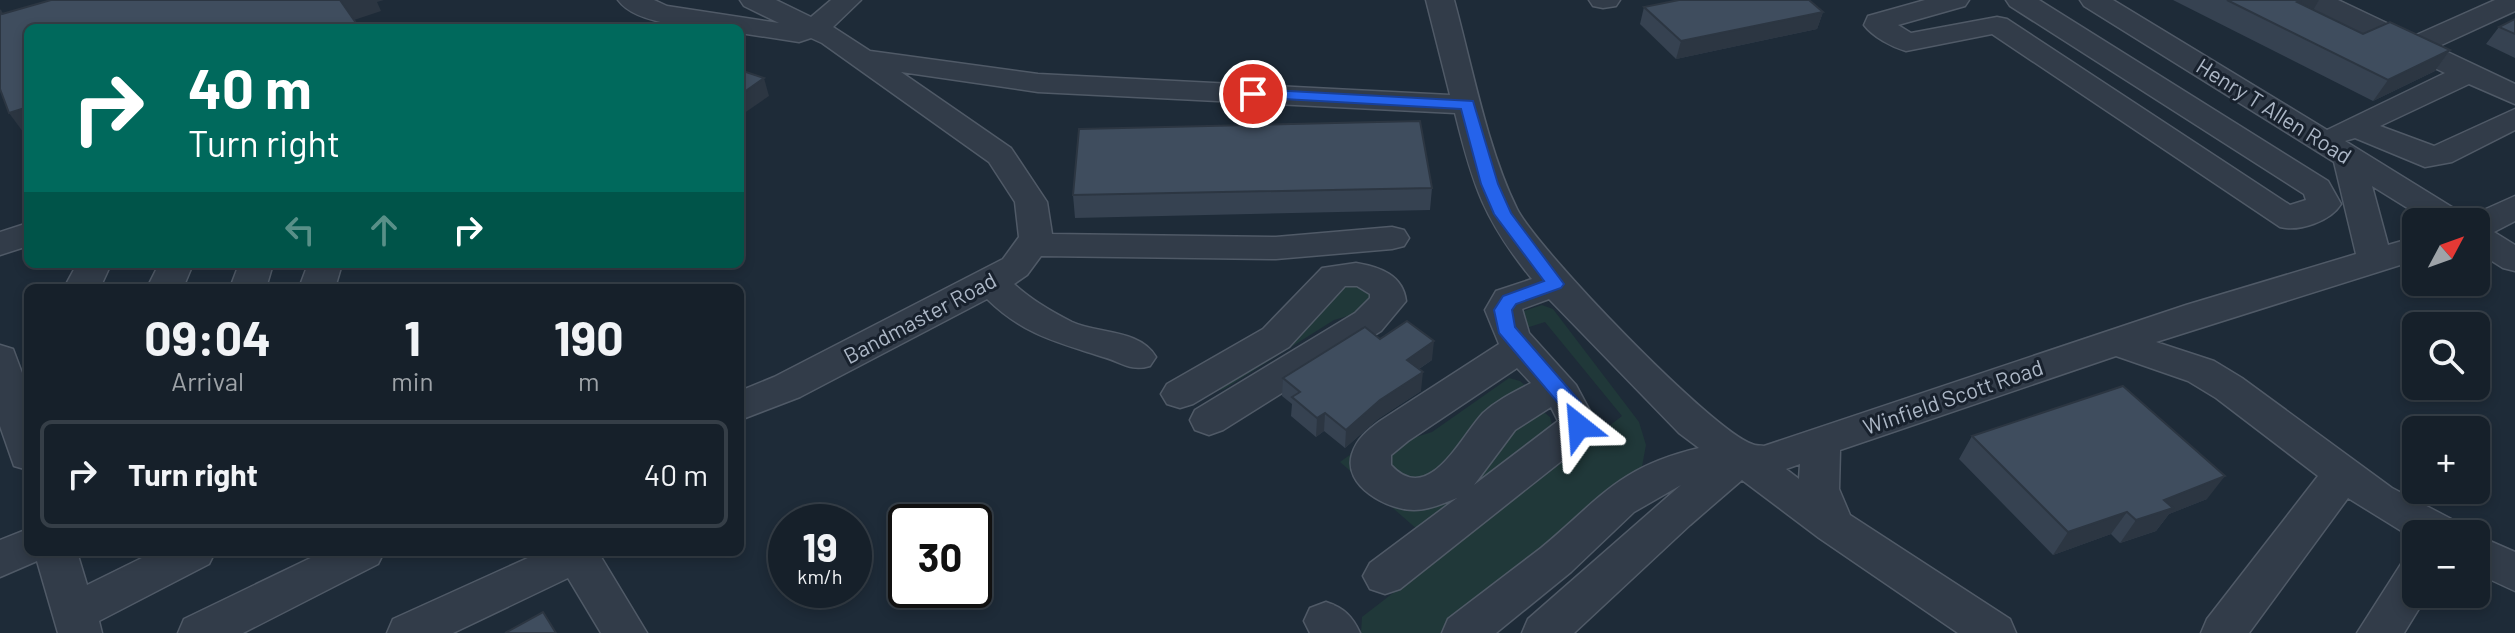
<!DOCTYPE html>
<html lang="en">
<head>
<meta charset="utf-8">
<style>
	body { margin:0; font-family:Barlow,sans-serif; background:#1f2832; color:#f1f3f6; height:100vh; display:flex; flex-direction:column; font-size:30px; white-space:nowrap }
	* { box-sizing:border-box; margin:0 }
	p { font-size:26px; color:#9ea3a8 }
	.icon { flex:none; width:44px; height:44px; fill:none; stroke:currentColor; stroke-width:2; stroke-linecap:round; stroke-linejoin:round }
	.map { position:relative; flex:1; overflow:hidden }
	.panel { position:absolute; left:24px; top:284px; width:720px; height:272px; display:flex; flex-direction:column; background:#16202a; border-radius:12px; box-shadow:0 4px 12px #0003,0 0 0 2px #353e47 }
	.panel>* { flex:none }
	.hud { position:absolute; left:24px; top:24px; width:720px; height:244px; border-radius:12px; box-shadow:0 4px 12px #0003,0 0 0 2px #353e47; background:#00695c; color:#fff; overflow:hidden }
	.needle { width:52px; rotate:49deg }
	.controls { position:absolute; left:2402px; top:208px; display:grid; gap:16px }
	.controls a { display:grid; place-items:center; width:88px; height:88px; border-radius:12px; background:#16202a; box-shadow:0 4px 12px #0003,0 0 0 2px #353e47; font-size:40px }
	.speed { position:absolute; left:768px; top:504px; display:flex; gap:16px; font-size:40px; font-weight:700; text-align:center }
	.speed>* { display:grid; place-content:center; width:104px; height:104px; border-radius:50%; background:#16202a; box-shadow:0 4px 12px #0003,0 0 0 2px #353e47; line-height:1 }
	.speed small { font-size:20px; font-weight:400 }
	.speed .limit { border:4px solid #111; border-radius:12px; background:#fff; color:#111 }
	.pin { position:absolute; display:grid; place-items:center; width:68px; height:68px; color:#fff; margin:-34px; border:4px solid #fff; border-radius:50%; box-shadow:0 2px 8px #0007 }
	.me { position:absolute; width:88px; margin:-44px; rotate:332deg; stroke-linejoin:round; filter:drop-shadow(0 0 6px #0008) }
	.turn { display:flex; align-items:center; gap:28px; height:168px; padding:0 32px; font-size:36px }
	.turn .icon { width:104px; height:104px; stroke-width:2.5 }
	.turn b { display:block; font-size:56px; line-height:68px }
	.lanes { display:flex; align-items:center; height:76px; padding:0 32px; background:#0003; justify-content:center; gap:40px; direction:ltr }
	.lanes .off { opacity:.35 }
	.eta { display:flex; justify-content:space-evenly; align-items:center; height:136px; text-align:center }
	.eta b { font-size:48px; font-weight:700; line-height:56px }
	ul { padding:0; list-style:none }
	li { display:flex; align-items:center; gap:24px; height:108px; margin:0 16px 12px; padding:0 16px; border:4px solid #353e47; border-radius:12px }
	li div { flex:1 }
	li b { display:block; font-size:30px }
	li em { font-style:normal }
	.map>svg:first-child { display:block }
	.green { fill:#203839 }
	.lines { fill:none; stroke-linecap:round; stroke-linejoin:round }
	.minor-casing { stroke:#505a67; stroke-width:3 }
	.minor { fill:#323c49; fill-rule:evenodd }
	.wall { fill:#364251 }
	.shaded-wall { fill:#2c3642 }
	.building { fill:#3f4d5e; stroke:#2c3642; stroke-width:2 }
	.route { fill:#2563eb; stroke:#184099; stroke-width:2 }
	.labels { text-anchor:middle; stroke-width:6; stroke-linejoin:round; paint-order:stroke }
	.street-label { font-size:22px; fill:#acb7c6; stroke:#18212d }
</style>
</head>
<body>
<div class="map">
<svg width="2515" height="633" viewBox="0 0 2515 633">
	<rect width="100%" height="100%" fill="#1e2b38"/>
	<g class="green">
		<path d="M1345,279L1376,291L1368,310L1334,320L1224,389L1212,392Z"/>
		<path d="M1542,305L1553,309L1639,422L1646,445L1641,472L1446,633H1361L1362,617L1622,416L1545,322L1526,328L1518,313Z"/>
		<path d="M1509,378L1520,381L1528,388L1436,481L1390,476L1386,454L1397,443L1432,432Z"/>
		<path d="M1541,410L1550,417L1553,429L1418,530L1340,462L1369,441L1401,501Z"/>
	</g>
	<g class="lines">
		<g class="minor-casing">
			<g id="minor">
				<path d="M618,0H654L667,6L779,23L744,6L740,0H776L811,17L831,0H861L833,27L870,51L1038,74L1450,95L1426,0H1454C1472,66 1487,148 1517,209C1538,250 1711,430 1752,444C1755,446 1760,445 1764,446L2186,305L2356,254L2334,162L2084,6L2080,0H2113L2327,130L2445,73L2306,6L2302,0H2338L2414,36L2495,0H2515V11L2437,47L2515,84V104L2469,84L2380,126L2434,146L2515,109V130L2452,162L2425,167L2355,138L2345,141L2468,217L2515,196V221L2494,232L2515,245V271L2503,268L2476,251V222H2430L2372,186L2388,245L2416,237V260L2156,342L2214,361L2242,378L2392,488L2457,522L2463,534H2416V540L2348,498L2249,633H2201L2207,619L2318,476L2216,398L2188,381L2116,356L1840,450L1839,489L1850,515L2010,619L2016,633H1958L1819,538L1742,480L1690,525L1574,633H1522L1528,619L1681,485L1634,512L1571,572L1496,633H1442L1448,619C1479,595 1510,572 1541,548C1600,499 1618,467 1699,448L1679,433L1549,299L1522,309L1529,333L1576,385L1598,426L1593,436L1400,589L1385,594L1370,589L1363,576L1370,563L1457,498C1444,503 1429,510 1414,510C1388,510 1342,486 1352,454C1357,438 1368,430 1380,421L1499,344L1485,310L1496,291L1532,279C1484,220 1473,186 1455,113L1038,92L901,72L1011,148L1047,202L1052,234L1276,237L1392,227L1404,230L1409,238L1404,246L1392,249L1276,259L1041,256L1027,275L1014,284C1030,299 1052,312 1072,322C1098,334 1140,329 1156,357L1150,366C1130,372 1122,362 1103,357C1057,342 1024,335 987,299L800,397L740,420V391L774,377L1003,259L1019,237L1015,202L989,162L822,43L811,38L799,42L740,33V28C709,28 638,28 618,0ZM1517,368L1531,383C1514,392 1497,400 1483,413C1461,436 1429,507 1391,465V455L1408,441ZM1551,407L1558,421L1474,485L1515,430ZM1800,464L1799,479L1786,469Z"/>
				<path d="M1589,0H1620L1616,6L1603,8L1593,6Z"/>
				<path d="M1925,0H1969L1965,6L1898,25L1911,33L1997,17L2007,19L2290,205L2306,200L2304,194L2010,6L2006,0H2039L2328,181L2341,204C2331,221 2299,232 2280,227L1992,34L1906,51C1892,47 1873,37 1864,25L1868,16Z"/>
				<path d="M28,223V246L0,255V232Z"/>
				<path d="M1356,263C1380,267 1403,275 1406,301L1381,331L1223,430L1209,435L1195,430L1190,420L1195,410L1355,313L1370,298V294L1357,286H1345L1289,347L1193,404L1180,408L1167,404L1161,394L1167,384L1263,329L1322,268Z"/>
				<path d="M77,264H111L100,288H64Z"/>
				<path d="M159,264H193L183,288H147Z"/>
				<path d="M239,264H273L266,288H230Z"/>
				<path d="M308,264H342L335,288H299Z"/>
				<path d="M0,345L13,349L28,389V470L14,466L0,426Z"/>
				<path d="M28,529V552H77L87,585L154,552H215L209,564L99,621L102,633H58L37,561L0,577V540Z"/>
				<path d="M2476,535L2515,552V591L2476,573Z"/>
				<path d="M323,552H384L378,564L243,633H178L184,619Z"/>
				<path d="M541,552H598L647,633H601L568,578L453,633H387L393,619Z"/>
				<path d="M2416,559V594H2428L2404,633H2357L2401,564Z"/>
				<path d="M1326,602C1344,608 1352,616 1360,633H1310L1304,621L1310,608Z"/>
			</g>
		</g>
		<use href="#minor" class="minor"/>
	</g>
	<g class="wall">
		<path d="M2173,0H2319L2313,9L2363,34L2450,50L2435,71L2373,101Z"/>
		<path d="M1644,7L1823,12L1817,29L1676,59L1640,24Z"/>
		<path d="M2515,19V58L2486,44L2499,27Z"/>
		<path d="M1432,188L1430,210L1075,218L1073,195Z"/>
		<path d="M1432,360L1419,369L1421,391L1378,419L1345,448L1324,431L1316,437L1291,416L1292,404L1282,396L1283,378Z"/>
		<path d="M1972,436L2207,499L2169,514L2156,531L2120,543L2111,534L2053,555L1959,459Z"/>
	</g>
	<g class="shaded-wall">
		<path d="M340,0H384L377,2L381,11L351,21Z"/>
		<path d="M2301,0H2319L2312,12L2297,2Z"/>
		<path d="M1823,12L1817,29L1676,59L1681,41Z"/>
		<path d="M356,23L358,28H341Z"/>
		<path d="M2450,50L2435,71L2373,101L2388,80Z"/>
		<path d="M764,78L769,96L740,116V95Z"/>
		<path d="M28,107V135L26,136L9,113Z"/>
		<path d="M1434,341L1432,360L1405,378L1407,360Z"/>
		<path d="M1423,372L1421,391L1378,419L1345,448L1346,430L1380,400Z"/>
		<path d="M1325,413L1324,431L1316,437L1317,418Z"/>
		<path d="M2225,476L2207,499L2169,514L2156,531L2120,543L2136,520L2164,500Z"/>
		<path d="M2127,512L2111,534L2053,555L2068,532Z"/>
	</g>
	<g class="building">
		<path d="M51,0H340L356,23L341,28H28V107L9,113L0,89V10L2,14Z"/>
		<path d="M1679,0H1809L1823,12L1681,41L1644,7Z"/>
		<path d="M2227,0H2301L2297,2L2363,34L2390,22L2450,50L2388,80Z"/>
		<path d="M2515,19V34L2499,27Z"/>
		<path d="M740,70L764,78L740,95Z"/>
		<path d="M1420,121L1432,188L1073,195L1079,129Z"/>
		<path d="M1407,321L1434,341L1407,360L1423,372L1380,400L1346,430L1325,413L1317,418L1292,397L1300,392L1283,378L1365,327L1380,339Z"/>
		<path d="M2123,386L2225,476L2164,500L2173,508L2136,520L2127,512L2068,532L1972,436Z"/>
		<path d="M543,612L556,633H505Z"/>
	</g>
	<path class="route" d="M1253,89L1473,101L1498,184L1511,213L1564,284L1561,288L1516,304L1512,310L1515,327L1581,403L1589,426L1586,431H1572L1565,411L1499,333L1494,310L1503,296L1544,281L1494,214L1481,184L1461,109L1247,97L1245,94Z"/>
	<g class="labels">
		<g class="street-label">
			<text transform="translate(2274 111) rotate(32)" y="8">Henry T Allen Road</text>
			<text transform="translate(920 318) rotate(-28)" y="8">Bandmaster Road</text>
			<text transform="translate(1953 397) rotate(-19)" y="8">Winfield Scott Road</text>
		</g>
	</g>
</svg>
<div class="controls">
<a><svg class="needle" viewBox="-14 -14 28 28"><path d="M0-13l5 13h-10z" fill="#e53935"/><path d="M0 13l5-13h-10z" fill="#9ea3a8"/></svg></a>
<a><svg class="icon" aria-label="search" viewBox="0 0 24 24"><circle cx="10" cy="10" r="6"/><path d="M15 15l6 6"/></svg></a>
<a>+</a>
<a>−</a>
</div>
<div class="speed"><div>19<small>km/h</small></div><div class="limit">30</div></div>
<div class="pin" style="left:1253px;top:94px;background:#d93025"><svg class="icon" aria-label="arrive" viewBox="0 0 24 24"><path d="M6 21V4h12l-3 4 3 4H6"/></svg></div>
<svg class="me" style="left:1579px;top:426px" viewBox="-20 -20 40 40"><path d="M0-17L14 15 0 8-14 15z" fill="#2563eb" stroke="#fff" stroke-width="4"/></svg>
<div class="hud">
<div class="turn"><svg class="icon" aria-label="right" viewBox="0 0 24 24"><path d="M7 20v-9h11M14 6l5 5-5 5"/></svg><div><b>40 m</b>Turn right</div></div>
<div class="lanes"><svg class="icon off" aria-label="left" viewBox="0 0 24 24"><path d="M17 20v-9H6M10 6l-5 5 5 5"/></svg><svg class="icon off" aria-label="ahead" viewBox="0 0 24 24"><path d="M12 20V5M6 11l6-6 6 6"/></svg><svg class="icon" aria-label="right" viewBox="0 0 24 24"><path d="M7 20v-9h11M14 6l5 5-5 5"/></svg></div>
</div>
<section class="panel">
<div class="eta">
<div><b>09:04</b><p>Arrival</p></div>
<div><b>1</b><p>min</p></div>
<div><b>190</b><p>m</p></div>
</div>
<ul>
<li><svg class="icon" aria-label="right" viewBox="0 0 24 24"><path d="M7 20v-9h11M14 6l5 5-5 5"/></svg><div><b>Turn right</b></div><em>40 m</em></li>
</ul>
</section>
</div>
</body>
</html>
